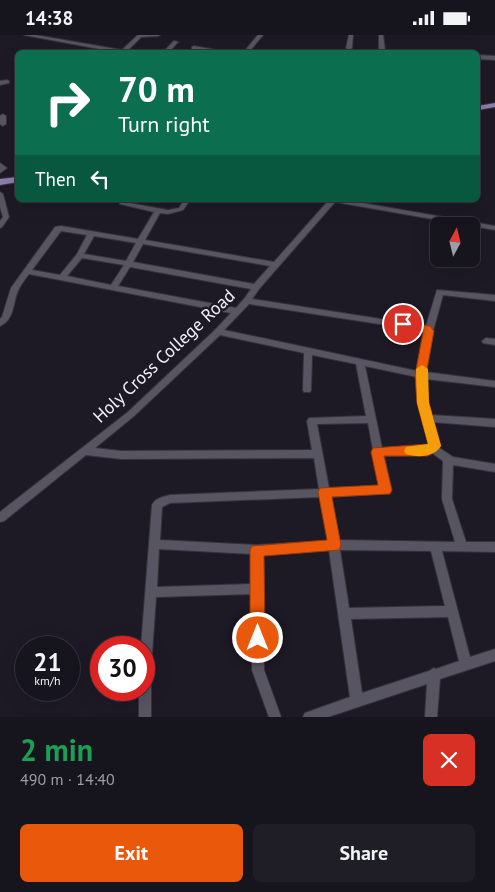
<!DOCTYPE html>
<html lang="en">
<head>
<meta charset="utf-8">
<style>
	body { margin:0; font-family:"PT Sans",sans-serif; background:#1f1d25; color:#f1f3f6; height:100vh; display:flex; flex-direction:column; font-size:19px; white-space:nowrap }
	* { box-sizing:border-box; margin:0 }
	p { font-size:16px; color:#9e9ea3 }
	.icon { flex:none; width:28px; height:28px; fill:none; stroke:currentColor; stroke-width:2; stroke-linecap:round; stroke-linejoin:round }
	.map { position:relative; height:682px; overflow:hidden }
	.drawer { display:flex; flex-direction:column; background:#16141c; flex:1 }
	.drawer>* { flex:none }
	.guide { position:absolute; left:15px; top:15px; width:465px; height:152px; border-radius:8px; box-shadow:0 5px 20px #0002,0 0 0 1px #35333b; background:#0b6e4f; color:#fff; overflow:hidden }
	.needle { width:32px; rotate:7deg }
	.buttons { position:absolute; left:430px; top:182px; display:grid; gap:10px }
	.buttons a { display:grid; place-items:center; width:50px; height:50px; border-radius:8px; background:#16141c; box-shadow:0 5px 20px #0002,0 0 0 1px #35333b; font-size:25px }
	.speed { position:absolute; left:15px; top:601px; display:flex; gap:10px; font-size:25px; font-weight:700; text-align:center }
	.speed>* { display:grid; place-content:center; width:65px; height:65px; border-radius:50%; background:#16141c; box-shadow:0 5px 20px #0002,0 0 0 1px #35333b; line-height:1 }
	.speed small { font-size:12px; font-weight:400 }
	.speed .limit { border:8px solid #d22; background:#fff; color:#111 }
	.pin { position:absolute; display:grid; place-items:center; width:42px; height:42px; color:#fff; margin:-21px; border:2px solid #fff; border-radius:50%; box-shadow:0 1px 5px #0007 }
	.me { position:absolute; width:55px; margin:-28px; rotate:0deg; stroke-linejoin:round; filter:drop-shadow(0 0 4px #0008) }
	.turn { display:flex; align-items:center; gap:18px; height:105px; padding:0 20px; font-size:22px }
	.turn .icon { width:65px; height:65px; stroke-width:2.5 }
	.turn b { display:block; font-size:35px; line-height:42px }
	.then { display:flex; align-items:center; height:48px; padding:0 20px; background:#0003; gap:10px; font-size:19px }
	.round { display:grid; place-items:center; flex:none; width:52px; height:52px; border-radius:8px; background:#1f1d25 }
	.headline { display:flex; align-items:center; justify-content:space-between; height:85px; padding:0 20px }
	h1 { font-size:30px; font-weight:700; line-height:38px; color:#1e9e55 }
	.cta { display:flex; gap:10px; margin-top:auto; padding:10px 20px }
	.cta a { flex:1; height:58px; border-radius:8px; background:#ea580c; color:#fff; font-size:20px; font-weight:700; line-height:58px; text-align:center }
	.cta a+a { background:#1f1d25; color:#f1f3f6 }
	.status { display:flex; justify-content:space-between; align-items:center; height:35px; padding:0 25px; background:#16141c; direction:ltr }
	.status svg { height:14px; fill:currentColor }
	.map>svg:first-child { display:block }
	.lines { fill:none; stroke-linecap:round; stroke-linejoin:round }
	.minor-casing { stroke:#36343c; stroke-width:2 }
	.major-casing { stroke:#36343c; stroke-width:2 }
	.minor { fill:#585562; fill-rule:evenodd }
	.major { fill:#8c7fac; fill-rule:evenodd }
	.route { fill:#ea580c; stroke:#983908 }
	.slow { fill:#f59e0b }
	.labels { text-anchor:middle; stroke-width:5; stroke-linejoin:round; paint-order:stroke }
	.street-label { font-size:18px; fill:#f0eef6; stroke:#1d1a26 }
</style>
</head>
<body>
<div class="status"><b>14:38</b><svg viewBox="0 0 49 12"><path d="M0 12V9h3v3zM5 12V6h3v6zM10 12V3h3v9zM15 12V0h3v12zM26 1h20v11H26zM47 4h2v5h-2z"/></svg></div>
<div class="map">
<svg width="495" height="682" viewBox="0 0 495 682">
	<rect width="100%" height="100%" fill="#1d1a26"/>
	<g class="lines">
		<g class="minor-casing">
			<g id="minor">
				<path d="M24,0H35L122,15L138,0H160L158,1L141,2L127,16L135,18H121Z"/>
				<path d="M258,0H263L248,18H243Z"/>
				<path d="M349,0H353L352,13L349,15L346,13Z"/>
				<path d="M379,0H383L385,15L429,18L382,17L379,14Z"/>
				<path d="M174,6L178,7L168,18H162Z"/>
				<path d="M194,11L222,16L224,18H211L192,14V12Z"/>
				<path d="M478,20L495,21V25L478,24Z"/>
				<path d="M7,45L9,46V48L0,50V46Z"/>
				<path d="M3,79L6,81V89L3,91L0,89V81Z"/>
				<path d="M0,128L7,133L0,138Z"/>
				<path d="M0,157L3,159L9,182L2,192L0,193V186L3,182L0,172Z"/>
				<path d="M119,165H125V167L129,168L168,175L179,173L184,165H190L183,175L168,179L160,178L145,205L274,227L329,165H345L495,191V195L335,167L259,254L252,264L426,291L437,255L495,260V266L443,260L433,296L426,337L495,346V352L426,344L428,368L431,380L495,384V392L432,387L438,412L453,422L495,429V437L453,430L452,464L466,507H495V517L442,516L470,622L495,614V626L440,644L437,682H425L427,649L328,682H303L305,678L350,662L329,515L262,519L264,635L281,682H269L252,635V559L156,562L151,633V682H139V655H144V612H141L152,470C155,463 163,462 170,460L319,454L314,423L121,424L86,420L4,486L0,487V477L128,377L215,295L231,278L29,239C26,243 22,248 20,252C12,265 16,284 0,291V284L2,282L11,253L55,192L61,191L138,204L154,177L120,169ZM61,196L87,200L77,219L60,240L32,235ZM94,201L136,208L126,226L84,219ZM143,209L270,231L254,249L133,227ZM82,223L124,230L111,250L67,241ZM130,232L251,254L244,264L236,273L118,251ZM249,269L425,296L417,336L224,295ZM220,300L304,318L303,355L304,357H310L311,355L312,320L356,329L366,381L309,383L307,386L312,415L121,416L95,413L134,381ZM365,331L417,342L418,368L429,410L426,412L382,413ZM368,388L373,415L372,417L380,451L329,453L317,389ZM432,418L443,426L442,464L455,507L338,505L330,462L390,458L391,455L384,421L428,420ZM320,462L328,506L257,510L160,505L162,472L170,468ZM159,514L252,519V549L157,552ZM340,515L431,516L445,571L349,573ZM448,582L459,626L436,634L434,633L429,636L362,658L351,584Z"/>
				<path d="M486,303L495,304V310L483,308L482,306Z"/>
			</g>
		</g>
		<g class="major-casing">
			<g id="major">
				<path d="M495,68V72L478,75V71Z"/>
				<path d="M18,142V147L0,150V144Z"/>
			</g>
		</g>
		<use href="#minor" class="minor"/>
		<use href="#major" class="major"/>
	</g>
	<path class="route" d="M403,286L430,291L434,296L426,340L429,368L441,411L428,421H384L392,455L390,459L332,462L341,510L339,515L264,521L265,603L263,608L258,610L252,608L250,603V515L252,511L327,505L318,457L320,453L378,450L371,417L373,413L428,409L417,368L415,340L423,297L399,292V287Z"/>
	<path class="slow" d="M422,330L428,334L429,368L441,411C434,422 418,423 406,419L404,416L406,412L428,409L417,368L416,334Z"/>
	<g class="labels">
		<g class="street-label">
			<text transform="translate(164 321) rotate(-43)" y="6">Holy Cross College Road</text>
		</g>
	</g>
</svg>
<div class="buttons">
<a><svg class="needle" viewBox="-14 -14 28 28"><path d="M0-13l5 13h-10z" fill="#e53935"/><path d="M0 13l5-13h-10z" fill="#9e9ea3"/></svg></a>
</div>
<div class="speed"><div>21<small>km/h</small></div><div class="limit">30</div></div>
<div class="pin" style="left:403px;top:289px;background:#d93025"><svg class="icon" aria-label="arrive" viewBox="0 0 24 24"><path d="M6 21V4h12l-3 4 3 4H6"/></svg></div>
<svg class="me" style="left:258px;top:603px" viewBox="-20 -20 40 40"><circle r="17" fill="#ea580c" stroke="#fff" stroke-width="3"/><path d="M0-11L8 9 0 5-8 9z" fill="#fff"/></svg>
<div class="guide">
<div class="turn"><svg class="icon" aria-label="right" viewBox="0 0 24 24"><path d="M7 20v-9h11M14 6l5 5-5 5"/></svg><div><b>70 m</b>Turn right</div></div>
<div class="then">Then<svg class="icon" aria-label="left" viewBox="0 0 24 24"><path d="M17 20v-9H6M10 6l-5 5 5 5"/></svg></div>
</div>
</div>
<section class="drawer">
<div class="headline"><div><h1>2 min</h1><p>490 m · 14:40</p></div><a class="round" style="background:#d93025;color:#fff"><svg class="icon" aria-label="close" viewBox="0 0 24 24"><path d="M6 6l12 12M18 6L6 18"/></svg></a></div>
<div class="cta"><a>Exit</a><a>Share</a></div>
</section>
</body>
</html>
